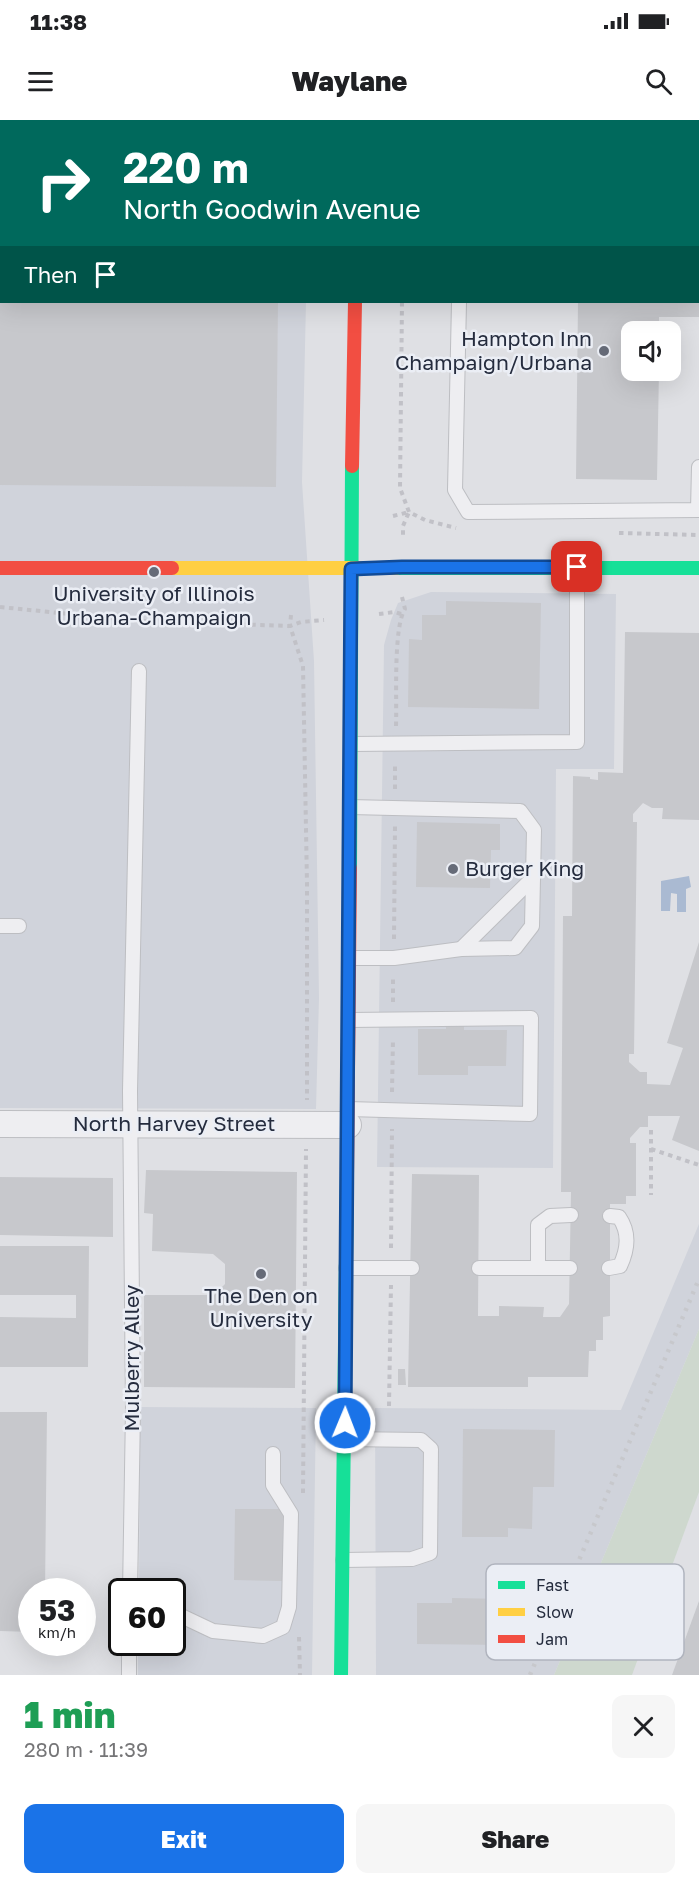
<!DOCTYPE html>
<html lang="en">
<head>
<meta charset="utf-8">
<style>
	body { margin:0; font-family:"Golos Text",sans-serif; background:#f6f6f6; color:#202124; height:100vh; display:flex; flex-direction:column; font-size:22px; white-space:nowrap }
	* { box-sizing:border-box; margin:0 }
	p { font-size:20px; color:#757577 }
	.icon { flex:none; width:33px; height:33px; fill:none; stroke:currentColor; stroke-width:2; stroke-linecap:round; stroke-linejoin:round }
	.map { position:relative; height:1555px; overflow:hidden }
	.details { display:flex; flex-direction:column; background:#fff; flex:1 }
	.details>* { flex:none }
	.guide { position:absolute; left:0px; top:0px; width:699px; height:183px; box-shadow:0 6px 24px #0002; background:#00695c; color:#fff; overflow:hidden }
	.controls { position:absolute; left:621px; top:201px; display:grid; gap:12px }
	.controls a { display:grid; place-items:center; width:60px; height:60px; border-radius:12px; background:#fff; box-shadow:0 6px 24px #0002; font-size:30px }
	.speed { position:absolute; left:18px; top:1458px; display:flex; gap:12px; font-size:30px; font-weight:700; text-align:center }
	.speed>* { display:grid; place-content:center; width:78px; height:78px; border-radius:50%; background:#fff; box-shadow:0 6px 24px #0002; line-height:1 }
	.speed small { font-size:15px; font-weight:400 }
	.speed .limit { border:3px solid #111; border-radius:9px; background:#fff; color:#111 }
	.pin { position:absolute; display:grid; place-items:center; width:51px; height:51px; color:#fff; margin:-26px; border-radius:12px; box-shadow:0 3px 9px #0006 }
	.me { position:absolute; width:66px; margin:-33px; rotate:1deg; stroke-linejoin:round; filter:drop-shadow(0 0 4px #0008) }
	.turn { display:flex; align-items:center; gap:21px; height:126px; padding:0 24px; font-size:27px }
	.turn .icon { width:78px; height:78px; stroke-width:2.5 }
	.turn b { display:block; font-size:42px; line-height:51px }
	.then { display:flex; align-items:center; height:57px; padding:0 24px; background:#0003; gap:12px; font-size:22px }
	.round { display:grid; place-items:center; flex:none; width:63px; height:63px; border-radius:12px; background:#f6f6f6 }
	.head { display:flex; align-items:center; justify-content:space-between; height:102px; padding:0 24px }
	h1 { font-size:36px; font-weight:800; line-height:45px; color:#1e9e55 }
	.cta { display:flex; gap:12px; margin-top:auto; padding:12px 24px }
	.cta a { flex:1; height:69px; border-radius:12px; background:#1a73e8; color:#fff; font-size:24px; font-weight:800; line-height:69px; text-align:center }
	.cta a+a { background:#f6f6f6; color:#202124 }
	.status { display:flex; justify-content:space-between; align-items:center; height:42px; padding:0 30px; background:#fff; direction:ltr }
	.status svg { height:16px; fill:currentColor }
	header { display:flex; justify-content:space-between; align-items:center; height:78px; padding:0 24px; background:#fff; font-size:27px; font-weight:800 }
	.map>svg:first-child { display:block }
	.built { fill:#d0d3db }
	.green { fill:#ced8ce }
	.water { fill:#aabad2 }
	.building { fill:#c7c8cc }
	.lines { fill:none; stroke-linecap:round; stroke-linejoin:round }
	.lane-casing { stroke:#bdbec2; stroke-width:16 }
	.street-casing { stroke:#bdbec2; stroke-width:28 }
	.path { stroke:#c1c1c7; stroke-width:4; stroke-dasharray:4.5 4.5; stroke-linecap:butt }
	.lane { stroke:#eeeef1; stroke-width:14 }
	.street { stroke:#eeeef1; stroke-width:26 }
	.fast { stroke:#16e098; stroke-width:14 }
	.slow { stroke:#ffcf43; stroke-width:14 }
	.jam { stroke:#f24e42; stroke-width:14 }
	.rail { stroke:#c7c8cc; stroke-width:4.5; stroke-dasharray:3 6; stroke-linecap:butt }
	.route-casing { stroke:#114b97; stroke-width:15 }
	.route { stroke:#1a73e8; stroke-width:10 }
	.poi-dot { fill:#666b78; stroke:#ebeef5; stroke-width:2 }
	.labels { text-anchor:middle; stroke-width:5; stroke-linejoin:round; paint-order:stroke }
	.poi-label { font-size:21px; fill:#252c3e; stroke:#ebeef5 }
	.street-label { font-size:21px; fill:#252c3e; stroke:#ebeef5 }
	.key { fill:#ebeef5; stroke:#b0b4be; stroke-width:1.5 }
	.key-label { font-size:16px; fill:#252c3e }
</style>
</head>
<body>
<div class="status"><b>11:38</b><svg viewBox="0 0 49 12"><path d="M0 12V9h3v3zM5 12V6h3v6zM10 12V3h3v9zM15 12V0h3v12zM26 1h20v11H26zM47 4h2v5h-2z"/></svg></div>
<header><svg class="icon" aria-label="menu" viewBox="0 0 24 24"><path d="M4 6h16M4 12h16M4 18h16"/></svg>Waylane<svg class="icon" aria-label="search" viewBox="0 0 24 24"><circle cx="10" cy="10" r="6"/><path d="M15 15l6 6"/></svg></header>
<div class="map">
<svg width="699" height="1555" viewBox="0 0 699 1555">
	<rect width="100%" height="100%" fill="#dfe0e4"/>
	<g class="built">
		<path d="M0,0H311L2,2V182H306L302,362L314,541L319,878L316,989L0,988Z"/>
		<path d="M431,472L616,474L614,649H556L553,1048L377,1047L384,525L391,500L398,483Z"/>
		<path d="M699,1104V1209L554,1555H376L375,1288L621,1290Z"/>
		<path d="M140,1287L316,1288L312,1555H138V1523L172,1522V1472L139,1471Z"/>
	</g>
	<path class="green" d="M699,1209V1372L632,1555H554Z"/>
	<path class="water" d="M689,756L691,767L686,769V792H677V774L671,773L670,791H661V761Z"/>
	<g class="building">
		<path d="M0,182H278L276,367L0,365Z"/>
		<path d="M578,182H699V197H659V212H632V250H659L657,360L576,359Z"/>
		<path d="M446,481L541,483L539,589L408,587L409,519L422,520V495H446Z"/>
		<path d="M625,512L699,513V700L662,699L663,688H652L643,683L633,694V702H637L634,934H629V942L640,952H647V964L670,965L683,928L667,923L699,822V1031L672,1020L680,996H648V1007H640L630,1018V1023H636V1076H626V1084H610V1196L603,1197V1220H596V1231H589L588,1257H528V1267H408L412,1054L479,1055L478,1196H499V1186L544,1187L543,1197H560L569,1184L571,1072H561L563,796H572L573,656L590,657V659L598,660V652L623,653Z"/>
		<path d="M417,702L500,704V730H491L490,768L416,767Z"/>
		<path d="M446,902L464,903V910H507L506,946H468V955H418V909H446Z"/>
		<path d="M146,1050L297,1052L295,1268L144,1267V1175H214L225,1164V1144L213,1134L152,1131L153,1094L144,1093Z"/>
		<path d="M0,1057L113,1058V1117L0,1115Z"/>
		<path d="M0,1126H89L88,1247H0V1197L76,1198V1175H0Z"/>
		<path d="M398,1249H405L406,1265H398Z"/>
		<path d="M0,1292H47L45,1472H32V1512L0,1511Z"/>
		<path d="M463,1309L555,1310L554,1367H533L532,1409L508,1408V1417H462Z"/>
		<path d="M235,1389H283L282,1461L234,1460Z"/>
		<path d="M452,1478L506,1479L505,1525L417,1524V1483H452Z"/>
		<path d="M699,1481V1555H672Z"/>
	</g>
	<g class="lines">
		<g class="lane-casing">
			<g id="lane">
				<path d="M557,2V0"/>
				<path d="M459,182L455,370L468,392L698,390L699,347"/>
				<path d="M351,624L577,622V448"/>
				<path d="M0,806H19"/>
				<path d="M461,829L533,758"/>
				<path d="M349,838H394L461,829L515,828L532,806L534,710L520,691L350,687"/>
				<path d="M348,989L530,994L531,898L349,900"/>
				<path d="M346,1148H412"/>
				<path d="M479,1148H570"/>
				<path d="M538,1148V1105L550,1096L571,1095"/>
				<path d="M609,1148L620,1146C628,1129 630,1113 619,1097L610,1096"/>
				<path d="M343,1440L412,1439L430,1433L431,1329L421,1320L345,1319"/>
				<path d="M130,1472L133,1290L130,971L139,551"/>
				<path d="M175,1493L213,1511L263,1516L283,1507L289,1487L291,1394L273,1365V1334"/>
				<path d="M129,1555V1522"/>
			</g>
		</g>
		<g class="street-casing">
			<path id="street" d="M0,1004L348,1005"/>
		</g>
		<g class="path">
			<path d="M404,2V0"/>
			<path d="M402,182L400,368L409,392L425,400L456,408"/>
			<path d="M393,396L409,392L403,406V419"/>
			<path d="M619,413L699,415"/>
			<path d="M0,487L139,501L290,506L303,546L307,764V980"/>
			<path d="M379,494L395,492L401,494"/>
			<path d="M291,495L290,506L301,502L324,500"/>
			<path d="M396,606C397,581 393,507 405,489L402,477"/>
			<path d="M395,669V643"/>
			<path d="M394,819L395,706"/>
			<path d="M393,882V856"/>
			<path d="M392,972L393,919"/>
			<path d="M651,1010V1075"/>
			<path d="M651,1029L699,1045"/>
			<path d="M391,1128L392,1009"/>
			<path d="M389,1286L391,1165"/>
			<path d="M303,1373L306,1029"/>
			<path d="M299,1517L300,1555"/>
		</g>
		<use href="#lane" class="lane"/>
		<use href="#street" class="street"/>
		<g class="fast">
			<path d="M358,0V2"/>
			<path d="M396,448H699"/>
			<path d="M350,748L352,346"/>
			<path d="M341,1555L347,1055"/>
		</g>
		<path class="slow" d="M172,448H396"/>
		<g class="jam">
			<path d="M352,346L355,182"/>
			<path d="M0,448H172"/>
			<path d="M347,1055L350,748"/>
		</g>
		<path class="rail" d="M530,1555L699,1159"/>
	</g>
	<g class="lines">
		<g class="route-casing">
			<path id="route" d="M345,1303L351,449L402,447H577"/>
		</g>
		<use href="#route" class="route"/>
	</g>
	<g class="poi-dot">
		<circle cx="604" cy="231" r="6"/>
		<circle cx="154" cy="452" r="6"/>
		<circle cx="453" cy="749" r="6"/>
		<circle cx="261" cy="1154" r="6"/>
	</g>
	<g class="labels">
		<g class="poi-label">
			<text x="592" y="226" text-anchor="end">Hampton Inn<tspan x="592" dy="24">Champaign/Urbana</tspan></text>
			<text x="154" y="481">University of Illinois<tspan x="154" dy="24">Urbana-Champaign</tspan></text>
			<text x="465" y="756" text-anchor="start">Burger King</text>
			<text x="261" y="1183">The Den on<tspan x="261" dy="24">University</tspan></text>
		</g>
		<g class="street-label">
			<text x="174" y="1011">North Harvey Street</text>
			<text transform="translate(132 1238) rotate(-90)" y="7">Mulberry Alley</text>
		</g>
	</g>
	<rect x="486" y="1444" width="198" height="96" rx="9" class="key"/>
	<rect x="498" y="1461" width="27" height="8" fill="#16e098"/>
	<rect x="498" y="1488" width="27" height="8" fill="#ffcf43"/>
	<rect x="498" y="1515" width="27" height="8" fill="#f24e42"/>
	<g class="key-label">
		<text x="536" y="1471">Fast</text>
		<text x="536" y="1498">Slow</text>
		<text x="536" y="1525">Jam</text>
	</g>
</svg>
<div class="controls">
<a><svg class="icon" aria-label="sound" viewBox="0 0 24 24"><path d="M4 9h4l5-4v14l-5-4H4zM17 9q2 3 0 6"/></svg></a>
</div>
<div class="speed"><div>53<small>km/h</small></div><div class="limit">60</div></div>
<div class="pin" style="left:577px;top:447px;background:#d93025"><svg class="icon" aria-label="arrive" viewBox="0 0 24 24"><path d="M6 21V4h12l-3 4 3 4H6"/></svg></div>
<svg class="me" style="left:345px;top:1303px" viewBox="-20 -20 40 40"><circle r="17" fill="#1a73e8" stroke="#fff" stroke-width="3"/><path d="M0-11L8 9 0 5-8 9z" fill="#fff"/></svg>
<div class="guide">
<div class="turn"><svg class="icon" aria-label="right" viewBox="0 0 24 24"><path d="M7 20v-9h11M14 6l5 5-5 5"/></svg><div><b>220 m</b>North Goodwin Avenue</div></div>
<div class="then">Then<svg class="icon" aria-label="arrive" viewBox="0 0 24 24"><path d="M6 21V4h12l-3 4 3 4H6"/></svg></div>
</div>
</div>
<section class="details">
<div class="head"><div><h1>1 min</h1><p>280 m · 11:39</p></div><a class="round"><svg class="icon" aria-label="close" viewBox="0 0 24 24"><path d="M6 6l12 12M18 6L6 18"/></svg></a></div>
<div class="cta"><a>Exit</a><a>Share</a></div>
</section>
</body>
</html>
